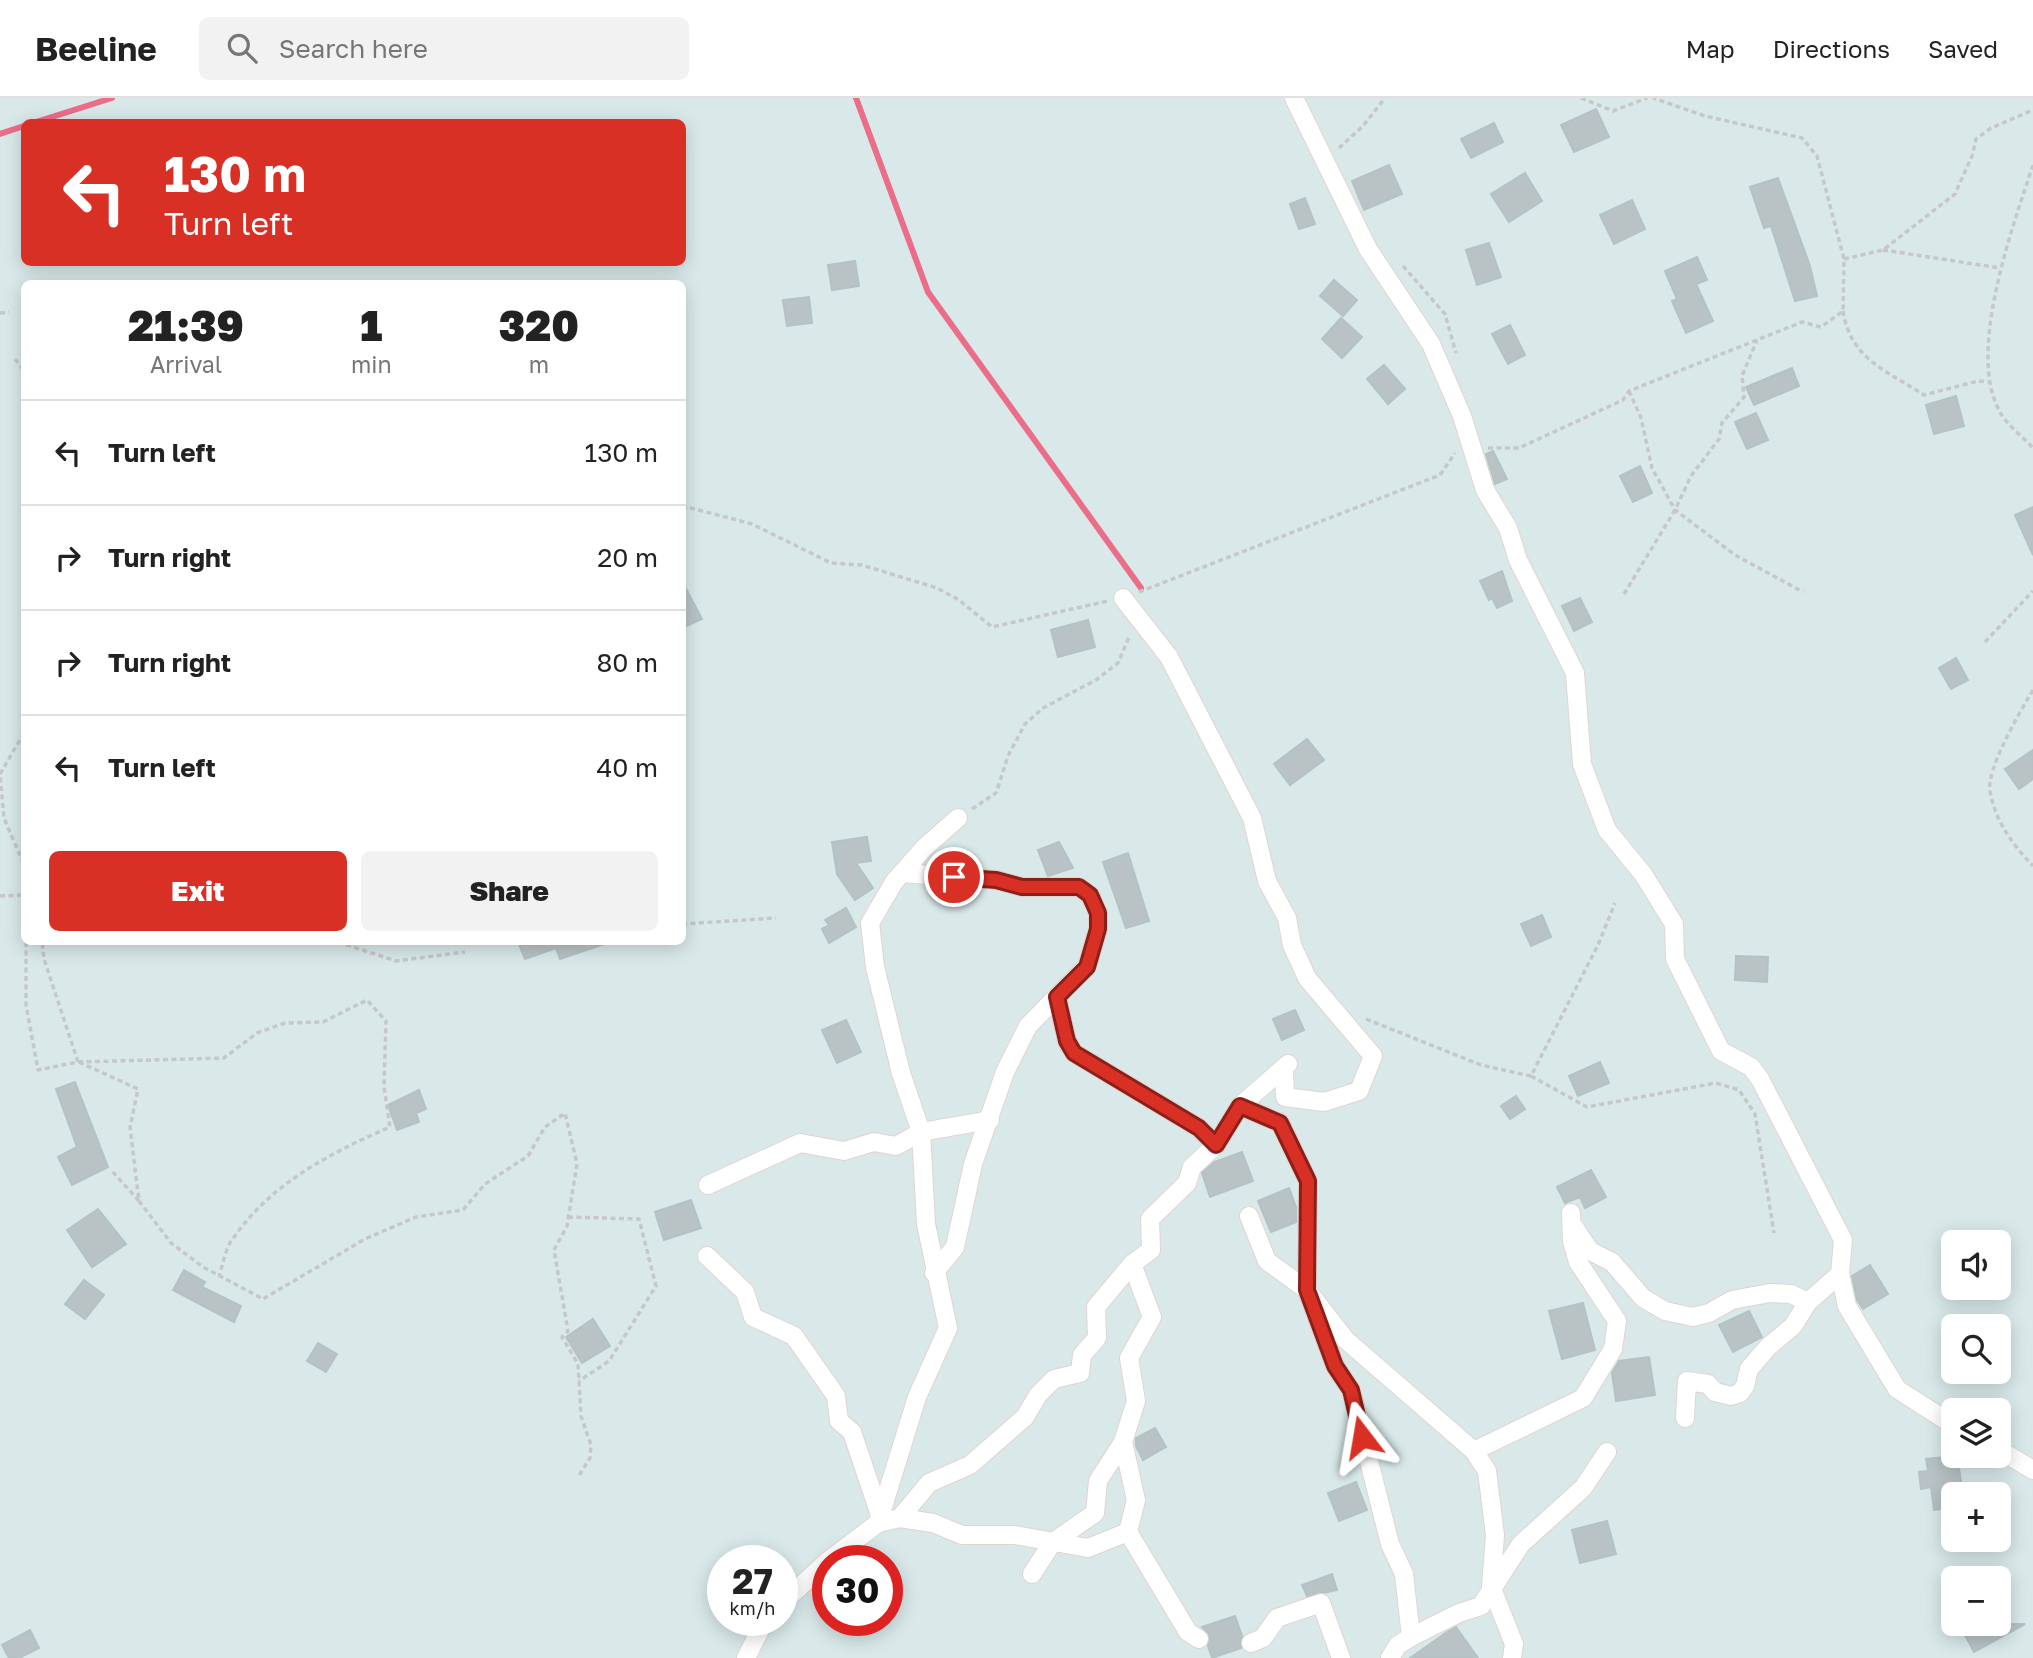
<!DOCTYPE html>
<html lang="en">
<head>
<meta charset="utf-8">
<style>
	body { margin:0; font-family:"Golos Text",sans-serif; background:#f2f2f2; color:#222; height:100vh; display:flex; flex-direction:column; font-size:26px; white-space:nowrap }
	* { box-sizing:border-box; margin:0 }
	p { font-size:23px; color:#767676 }
	.icon { flex:none; width:38px; height:38px; fill:none; stroke:currentColor; stroke-width:2; stroke-linecap:round; stroke-linejoin:round }
	.map { position:relative; flex:1; overflow:hidden }
	.sheet { position:absolute; left:21px; top:182px; width:665px; height:665px; display:flex; flex-direction:column; background:#fff; border-radius:10px; box-shadow:0 4px 18px #0003 }
	.sheet>* { flex:none }
	.hud { position:absolute; left:21px; top:21px; width:665px; height:147px; border-radius:10px; box-shadow:0 4px 18px #0003; background:#d93025; color:#fff; overflow:hidden }
	.fabs { position:absolute; left:1941px; top:1132px; display:grid; gap:14px }
	.fabs a { display:grid; place-items:center; width:70px; height:70px; border-radius:10px; background:#fff; box-shadow:0 4px 18px #0003; font-size:35px }
	.speed { position:absolute; left:707px; top:1447px; display:flex; gap:14px; font-size:35px; font-weight:700; text-align:center }
	.speed>* { display:grid; place-content:center; width:91px; height:91px; border-radius:50%; background:#fff; box-shadow:0 4px 18px #0003; line-height:1 }
	.speed small { font-size:18px; font-weight:400 }
	.speed .limit { border:10px solid #d22; background:#fff; color:#111 }
	.pin { position:absolute; display:grid; place-items:center; width:60px; height:60px; color:#fff; margin:-30px; border:4px solid #fff; border-radius:50%; box-shadow:0 2px 7px #0007 }
	.me { position:absolute; width:77px; margin:-38px; rotate:346deg; stroke-linejoin:round; filter:drop-shadow(0 0 5px #0008) }
	.turn { display:flex; align-items:center; gap:24px; height:147px; padding:0 28px; font-size:32px }
	.turn .icon { width:91px; height:91px; stroke-width:2.5 }
	.turn b { display:block; font-size:49px; line-height:60px }
	.eta { display:flex; justify-content:space-evenly; align-items:center; height:119px; text-align:center }
	.eta b { font-size:42px; font-weight:800; line-height:49px }
	.primary-button { display:flex; gap:14px; margin-top:auto; padding:14px 28px }
	.primary-button a { flex:1; height:80px; border-radius:10px; background:#d93025; color:#fff; font-size:28px; font-weight:800; line-height:80px; text-align:center }
	.primary-button a+a { background:#f2f2f2; color:#222 }
	ul { padding:0; list-style:none }
	li { display:flex; align-items:center; gap:21px; height:105px; padding:0 28px; border-top:2px solid #e0e0e0 }
	li div { flex:1 }
	li b { display:block; font-size:26px }
	li em { font-style:normal }
	header { display:flex; align-items:center; gap:42px; box-sizing:border-box; height:98px; padding:0 35px; background:#fff; border-bottom:2px solid #e0e0e0 }
	header strong { font-size:33px }
	nav { display:flex; gap:38px; margin-inline-start:auto; font-size:24px }
	.search { width:490px; height:63px; background:#f2f2f2; display:flex; align-items:center; gap:18px; box-sizing:border-box; padding:0 24px; border-radius:10px; color:#767676; font-size:26px }
	.map>svg:first-child { display:block }
	.lines { fill:none; stroke-linecap:round; stroke-linejoin:round }
	.stream { stroke:#ec6d88; stroke-width:6 }
	.building { fill:#b9c3c5; stroke:#b3c2c5; stroke-width:2 }
	.minor-casing { stroke:#e1d4cf; stroke-width:20 }
	.path { stroke:#c7c7c7; stroke-width:3.5; stroke-dasharray:5 3.5; stroke-linecap:butt }
	.minor { stroke:#fff; stroke-width:18 }
	.route-casing { stroke:#8d1f18; stroke-width:18 }
	.route { stroke:#d93025; stroke-width:12 }
</style>
</head>
<body>
<header>
<strong>Beeline</strong>
<div class="search"><svg class="icon" aria-label="search" viewBox="0 0 24 24"><circle cx="10" cy="10" r="6"/><path d="M15 15l6 6"/></svg>Search here</div>
<nav><a>Map</a><a>Directions</a><a>Saved</a></nav>
</header>
<div class="map">
<svg width="2033" height="1560" viewBox="0 0 2033 1560">
	<rect width="100%" height="100%" fill="#d9e9ea"/>
	<g class="lines">
		<g class="stream">
			<path d="M856,0L928,194L1141,490"/>
			<path d="M36,24L112,0"/>
			<path d="M0,36L24,28"/>
		</g>
	</g>
	<g class="building">
		<path d="M1596,11L1609,39L1574,54L1561,27Z"/>
		<path d="M1494,25L1503,44L1471,60L1461,41Z"/>
		<path d="M1389,67L1402,96L1364,112L1352,83Z"/>
		<path d="M1525,75L1542,103L1509,124L1491,96Z"/>
		<path d="M1778,80L1810,168L1817,198L1795,203L1771,128L1764,130L1750,89Z"/>
		<path d="M1305,100L1315,126L1299,131L1290,106Z"/>
		<path d="M1632,102L1645,131L1614,146L1600,117Z"/>
		<path d="M1489,145L1501,179L1477,187L1466,152Z"/>
		<path d="M1697,159L1707,182L1696,186L1713,223L1686,235L1672,203L1677,201L1665,173Z"/>
		<path d="M855,163L859,188L832,192L828,167Z"/>
		<path d="M1334,182L1357,202L1343,218L1320,198Z"/>
		<path d="M809,199L812,225L787,228L783,202Z"/>
		<path d="M1341,220L1362,239L1342,260L1322,241Z"/>
		<path d="M1510,227L1525,257L1508,266L1492,236Z"/>
		<path d="M1384,267L1405,291L1388,306L1367,281Z"/>
		<path d="M1792,270L1799,288L1754,307L1746,289Z"/>
		<path d="M1956,298L1964,328L1934,336L1926,307Z"/>
		<path d="M1756,315L1768,342L1747,351L1735,324Z"/>
		<path d="M1493,353L1507,381L1495,386L1486,356Z"/>
		<path d="M1640,368L1652,395L1633,404L1620,378Z"/>
		<path d="M2033,409V457L2015,417Z"/>
		<path d="M1502,473L1512,503L1497,510L1492,500L1489,502L1480,483Z"/>
		<path d="M682,483L702,521L682,530Z"/>
		<path d="M1580,500L1592,524L1574,533L1562,508Z"/>
		<path d="M1088,522L1095,549L1058,559L1051,532Z"/>
		<path d="M1956,560L1968,582L1951,591L1939,570Z"/>
		<path d="M1307,641L1324,662L1290,687L1274,666Z"/>
		<path d="M2033,652V681L2019,691L2005,671Z"/>
		<path d="M867,739L871,763L856,765L873,790L855,802L837,776L832,744Z"/>
		<path d="M1059,744L1073,770L1048,778L1038,752Z"/>
		<path d="M1128,755L1149,823L1126,830L1103,764Z"/>
		<path d="M846,810L856,829L829,845L822,831L829,827L825,822Z"/>
		<path d="M1542,817L1551,839L1531,848L1521,826Z"/>
		<path d="M518,844H604V846L560,861L556,850L525,861Z"/>
		<path d="M1736,858L1768,859L1767,884L1735,882Z"/>
		<path d="M1295,912L1304,932L1282,942L1273,921Z"/>
		<path d="M846,922L861,954L837,965L822,932Z"/>
		<path d="M1600,964L1609,985L1578,998L1569,978Z"/>
		<path d="M75,984L108,1069L72,1087L58,1059L77,1049L56,991Z"/>
		<path d="M419,992L426,1011L416,1015L419,1024L397,1032L388,1007Z"/>
		<path d="M1516,998L1525,1011L1510,1021L1501,1008Z"/>
		<path d="M1242,1054L1253,1083L1210,1099L1202,1075L1214,1064Z"/>
		<path d="M1591,1072L1606,1099L1585,1110L1580,1099L1565,1105L1557,1089Z"/>
		<path d="M1289,1090L1296,1109V1124L1271,1134L1258,1103Z"/>
		<path d="M691,1102L701,1130L664,1142L655,1114Z"/>
		<path d="M98,1111L126,1146L92,1169L67,1132Z"/>
		<path d="M1870,1167L1888,1196L1863,1211L1857,1202L1852,1178Z"/>
		<path d="M184,1172L205,1184L202,1189L241,1208L234,1224L173,1192Z"/>
		<path d="M84,1182L104,1197L85,1221L65,1206Z"/>
		<path d="M1583,1205L1595,1252L1562,1261L1549,1213Z"/>
		<path d="M1749,1213L1762,1239L1733,1254L1719,1227Z"/>
		<path d="M593,1221L610,1248L582,1265L566,1239Z"/>
		<path d="M318,1245L337,1256L326,1274L307,1263Z"/>
		<path d="M1649,1259L1655,1297L1616,1303L1612,1275L1619,1263Z"/>
		<path d="M1155,1330L1166,1349L1143,1362L1136,1348V1340Z"/>
		<path d="M1957,1358L1963,1396H1953V1401H1949L1950,1410L1934,1412L1931,1389L1921,1391L1919,1374L1928,1373L1926,1361Z"/>
		<path d="M1356,1384L1367,1412L1339,1423L1328,1395Z"/>
		<path d="M1607,1423L1616,1456L1580,1465L1572,1432Z"/>
		<path d="M1332,1476L1337,1492L1307,1498L1302,1487Z"/>
		<path d="M1235,1518L1242,1538L1241,1550L1212,1560L1208,1548L1209,1536L1202,1529Z"/>
		<path d="M1959,1526H2025L1974,1554Z"/>
		<path d="M1456,1529L1478,1560H1410L1447,1534Z"/>
		<path d="M30,1532L39,1550L19,1560H9L2,1547Z"/>
	</g>
	<g class="lines">
		<g class="minor-casing">
			<g id="minor">
				<path d="M1294,0L1368,151L1431,246L1462,318L1485,392L1508,430L1518,462L1575,575L1582,666L1607,732L1643,776L1674,826L1675,861L1721,953L1751,969L1760,981L1843,1142L1840,1176L1847,1208L1897,1291L1953,1327"/>
				<path d="M1123,500L1169,559L1252,720L1267,783L1287,820L1292,847L1307,880L1373,958L1359,993L1324,1004L1285,999L1284,973"/>
				<path d="M906,771L902,775L996,782L1022,789H1079L1090,797L1098,815V831L1087,868L1028,928L1005,974L973,1066L955,1149L934,1175"/>
				<path d="M1057,899L1067,943L1074,955L1199,1030L1216,1047"/>
				<path d="M1240,1008L1280,1025L1308,1083L1307,1192L1346,1242L1474,1353L1487,1373L1495,1437L1491,1488L1514,1546L1512,1560"/>
				<path d="M708,1087L800,1045L844,1053L874,1044L896,1048L921,1034L990,1022"/>
				<path d="M1249,1118L1267,1163L1307,1192L1335,1268L1351,1292L1390,1446L1404,1476L1411,1539L1398,1547L1390,1560"/>
				<path d="M1574,1129L1590,1153L1612,1164L1643,1200L1665,1213L1693,1219L1709,1215L1732,1202L1770,1195L1791,1196L1808,1204"/>
				<path d="M707,1158L745,1194L753,1219L794,1238L836,1298L839,1323L852,1334L880,1417"/>
				<path d="M1685,1320L1687,1283L1708,1286L1715,1294L1731,1298L1740,1295L1745,1288L1749,1271L1768,1249L1793,1228L1808,1204L1840,1176"/>
				<path d="M1123,1344L1136,1402L1128,1434"/>
				<path d="M1998,1351L2033,1372"/>
				<path d="M1474,1353L1583,1300L1613,1251L1617,1223L1578,1164L1572,1143L1571,1115"/>
				<path d="M900,1420L933,1425L962,1437H1015L1088,1450L1128,1434L1188,1534L1199,1541"/>
				<path d="M878,1425L900,1420L929,1385L970,1367L1025,1319L1038,1297L1054,1281L1080,1275L1082,1257L1097,1240L1096,1209L1132,1166L1151,1152L1150,1121L1187,1085L1192,1069L1216,1047L1240,1008L1288,966"/>
				<path d="M828,1463L878,1425L917,1299L948,1230L926,1126L921,1034L901,975L875,869L870,825L894,784L924,750L958,720"/>
				<path d="M1032,1476L1052,1445L1095,1415L1098,1383L1123,1344L1136,1303L1129,1260L1152,1219L1132,1166"/>
				<path d="M782,1505L828,1463"/>
				<path d="M1411,1539L1459,1515L1481,1508L1521,1446L1583,1390L1607,1354"/>
				<path d="M1251,1545L1263,1540L1277,1520L1321,1505L1341,1560"/>
				<path d="M746,1560L765,1522"/>
			</g>
		</g>
		<g class="path">
			<path d="M1581,0L1613,13L1647,0"/>
			<path d="M1339,50L1363,28L1385,0"/>
			<path d="M2033,67C2013,128 1966,255 2000,314C2007,327 2023,339 2033,350"/>
			<path d="M1883,152L2000,170"/>
			<path d="M1844,161L1883,152L1955,96L1972,58L1976,41L1991,30L2033,12"/>
			<path d="M1403,168L1445,216L1456,255"/>
			<path d="M1843,213C1851,262 1886,272 1924,297L1978,283L1989,284"/>
			<path d="M0,215L9,214"/>
			<path d="M15,261L24,273"/>
			<path d="M1629,293L1641,320L1652,370L1675,412L1735,457L1803,494"/>
			<path d="M1488,350H1519L1623,302L1629,293L1802,224L1821,229L1843,213L1844,161L1817,58L1802,40L1705,18L1653,0"/>
			<path d="M682,411L687,409L752,426L831,465L862,467L937,490L959,502L992,529L1108,503"/>
			<path d="M1139,494L1440,377L1455,355"/>
			<path d="M1624,496L1675,412L1691,378L1719,341L1722,325L1744,299L1742,278L1757,242"/>
			<path d="M1985,544L2033,493"/>
			<path d="M2033,592C2021,612 1986,671 1990,693C1995,723 2013,747 2033,768"/>
			<path d="M24,635L0,676L4,720L24,767"/>
			<path d="M972,711L996,695L1008,658L1025,626L1043,610L1096,582L1118,565L1129,539"/>
			<path d="M0,798L24,797"/>
			<path d="M682,826L776,820"/>
			<path d="M26,844V907L38,972L78,964L44,861L42,844"/>
			<path d="M338,844L396,863L465,854"/>
			<path d="M586,844L588,847L599,844"/>
			<path d="M1366,921L1481,967L1531,978L1598,847L1615,805"/>
			<path d="M78,964L224,960L257,935L285,925L323,924L367,902L386,923L384,989L390,1029C330,1055 270,1086 232,1142C225,1151 223,1167 219,1178"/>
			<path d="M79,964L138,991L130,1029L139,1103L112,1073"/>
			<path d="M1531,978L1587,1009L1716,985L1739,992L1755,1016L1774,1135"/>
			<path d="M139,1103L171,1145L203,1169L263,1201L365,1141L416,1119L463,1112L485,1086L528,1058L545,1029L565,1015L577,1066L567,1128L554,1152L568,1233L562,1239L578,1266L581,1318L591,1347L590,1360L578,1379"/>
			<path d="M568,1119L639,1121L656,1188L609,1263L579,1283"/>
		</g>
		<use href="#minor" class="minor"/>
	</g>
	<g class="lines">
		<g class="route-casing">
			<path id="route" d="M954,779L996,782L1022,789H1079L1090,797L1098,815V831L1087,869L1057,899L1067,943L1074,955L1199,1030L1216,1047L1240,1008L1280,1025L1308,1083L1307,1192L1335,1268L1351,1292L1362,1339"/>
		</g>
		<use href="#route" class="route"/>
	</g>
</svg>
<div class="fabs">
<a><svg class="icon" aria-label="sound" viewBox="0 0 24 24"><path d="M4 9h4l5-4v14l-5-4H4zM17 9q2 3 0 6"/></svg></a>
<a><svg class="icon" aria-label="search" viewBox="0 0 24 24"><circle cx="10" cy="10" r="6"/><path d="M15 15l6 6"/></svg></a>
<a><svg class="icon" aria-label="layers" viewBox="0 0 24 24"><path d="M12 4l9 5-9 5-9-5zM3 14l9 5 9-5"/></svg></a>
<a>+</a>
<a>−</a>
</div>
<div class="speed"><div>27<small>km/h</small></div><div class="limit">30</div></div>
<div class="pin" style="left:954px;top:779px;background:#d93025"><svg class="icon" aria-label="arrive" viewBox="0 0 24 24"><path d="M6 21V4h12l-3 4 3 4H6"/></svg></div>
<svg class="me" style="left:1362px;top:1339px" viewBox="-20 -20 40 40"><path d="M0-17L14 15 0 8-14 15z" fill="#d93025" stroke="#fff" stroke-width="4"/></svg>
<div class="hud">
<div class="turn"><svg class="icon" aria-label="left" viewBox="0 0 24 24"><path d="M17 20v-9H6M10 6l-5 5 5 5"/></svg><div><b>130 m</b>Turn left</div></div>
</div>
<section class="sheet">
<div class="eta">
<div><b>21:39</b><p>Arrival</p></div>
<div><b>1</b><p>min</p></div>
<div><b>320</b><p>m</p></div>
</div>
<ul>
<li><svg class="icon" aria-label="left" viewBox="0 0 24 24"><path d="M17 20v-9H6M10 6l-5 5 5 5"/></svg><div><b>Turn left</b></div><em>130 m</em></li>
<li><svg class="icon" aria-label="right" viewBox="0 0 24 24"><path d="M7 20v-9h11M14 6l5 5-5 5"/></svg><div><b>Turn right</b></div><em>20 m</em></li>
<li><svg class="icon" aria-label="right" viewBox="0 0 24 24"><path d="M7 20v-9h11M14 6l5 5-5 5"/></svg><div><b>Turn right</b></div><em>80 m</em></li>
<li><svg class="icon" aria-label="left" viewBox="0 0 24 24"><path d="M17 20v-9H6M10 6l-5 5 5 5"/></svg><div><b>Turn left</b></div><em>40 m</em></li>
</ul>
<div class="primary-button"><a>Exit</a><a>Share</a></div>
</section>
</div>
</body>
</html>
